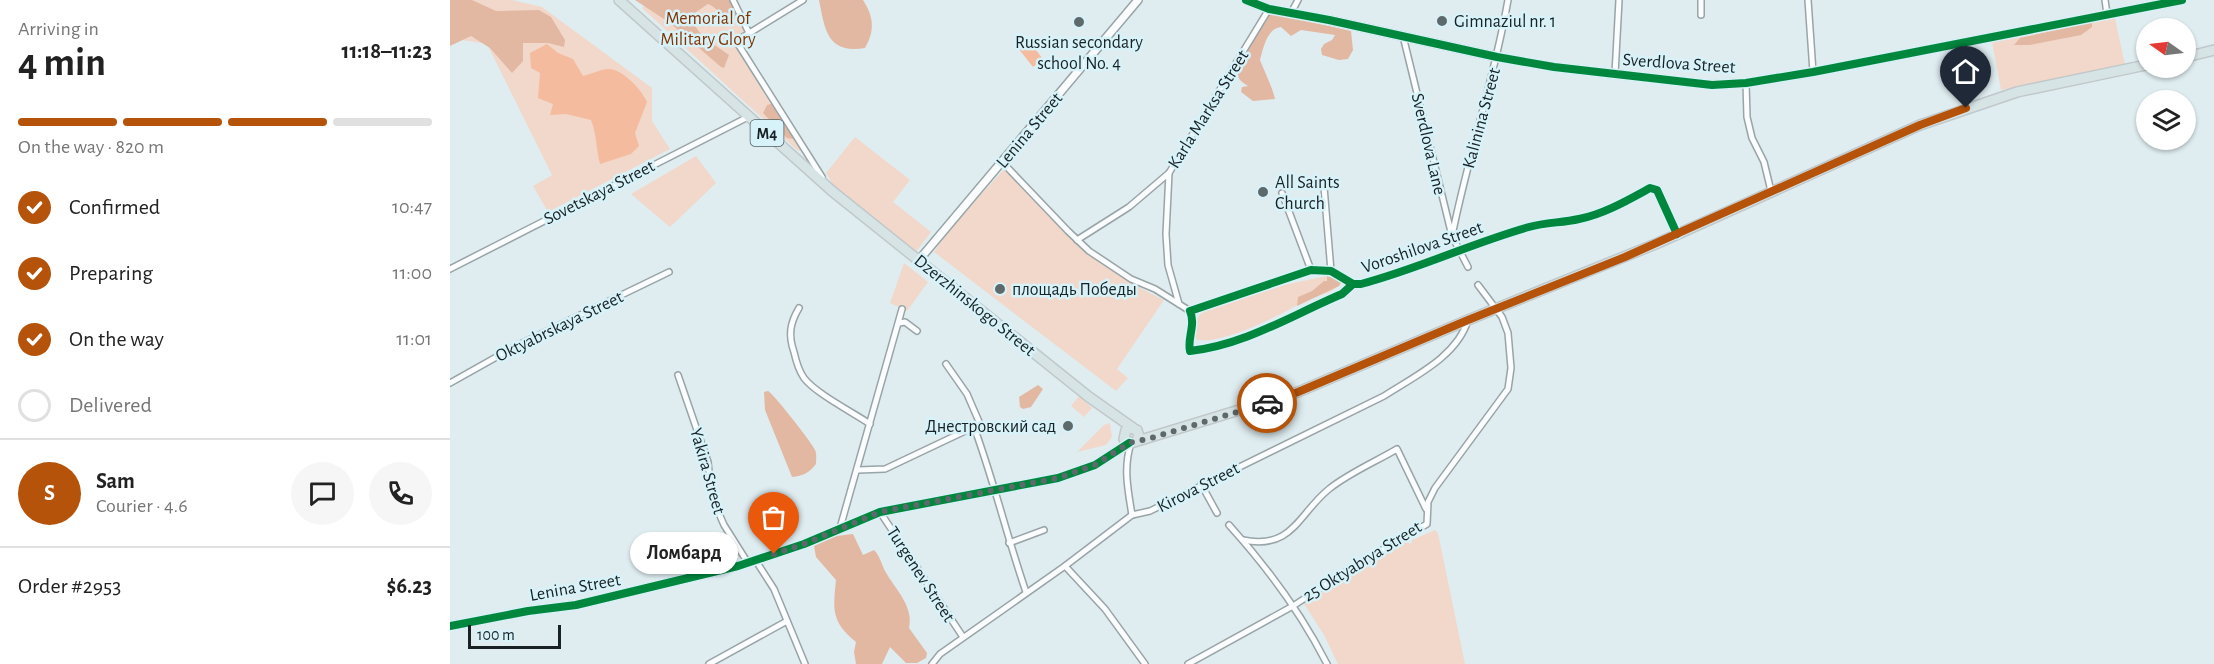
<!DOCTYPE html>
<html lang="en">
<head>
<meta charset="utf-8">
<style>
  :root { --surface:#fff; --page:#f6f6f6; --text:#222; --muted:#767676; --line:#e0e0e0; --accent:#b45309 }
  body { margin:0; font-family:"Alegreya Sans",sans-serif; background:var(--page); color:var(--text); height:100vh; display:flex; flex-direction:column; font-size:22px; white-space:nowrap }
  * { box-sizing:border-box; margin:0 }
  p { font-size:20px; color:var(--muted) }
  .icon { flex:none; width:33px; height:33px; fill:none; stroke:currentColor; stroke-width:2; stroke-linecap:round; stroke-linejoin:round }
  .map { position:relative; flex:1; overflow:hidden }
  .side { display:flex; flex-direction:column; background:var(--surface); width:450px }
  .side>* { flex:none }
  .needle { width:39px; rotate:284deg }
  .buttons { position:absolute; left:1686px; top:18px; display:grid; gap:12px }
  .buttons a { display:grid; place-items:center; width:60px; height:60px; border-radius:50%; background:var(--surface); box-shadow:0 2px 4px #0004; font-size:30px }
  .scale { position:absolute; left:18px; bottom:15px; width:93px; box-sizing:border-box; padding-left:6px; border:3px solid #182224; border-top:0; font-size:16px; line-height:21px; white-space:nowrap; color:#182224; -webkit-text-stroke:4px #d7f2f9; paint-order:stroke }
  .pin { position:absolute; display:grid; place-items:center; width:51px; height:51px; color:#fff; margin:-62px -26px; border-radius:50% 50% 50% 0; rotate:-45deg; box-shadow:0 0 6px #0007 }
  .pin .icon { rotate:45deg }
  .courier { position:absolute; display:grid; place-items:center; width:60px; height:60px; margin:-30px; border:4px solid #b45309; border-radius:50%; background:#fff; color:#222; box-shadow:0 2px 8px #0007 }
  .bubble { position:absolute; height:42px; border-radius:21px; background:var(--surface); box-shadow:0 2px 4px #0004; font-size:20px; font-weight:700; line-height:42px; text-align:center }
  .head em { font-style:normal; font-weight:700 }
  .head div { display:flex; flex-direction:column-reverse }
  .head { display:flex; align-items:center; justify-content:space-between; height:102px; padding:0 18px }
  h1 { font-size:39px; font-weight:700; line-height:45px }
  .bar { display:grid; grid-template-columns:repeat(4,1fr); gap:9px 6px; align-content:center; height:72px; padding:0 18px }
  .bar i { height:8px; border-radius:4px; background:var(--line) }
  .bar .on { background:var(--accent) }
  .bar p { grid-column:span 4 }
  .line { display:flex; align-items:center; gap:15px; padding:0 18px; border-top:2px solid var(--line) }
  .line div { flex:1 }
  .round { display:grid; place-items:center; flex:none; width:63px; height:63px; border-radius:32px; background:var(--page) }
  ol { padding:0 18px; list-style:none }
  li { display:flex; align-items:center; gap:18px; height:66px }
  li p { margin-inline-start:auto }
  li .icon { padding:6px; border-radius:50%; background:var(--accent); color:#fff; stroke-width:4 }
  li:last-child { color:var(--muted) }
  li i { width:33px; height:33px; border:3px solid var(--line); border-radius:50% }
  main { display:flex; flex:1; min-height:0 }
  .map>svg:first-child { display:block }
</style>
</head>
<body>
<main>
<section class="side">
<div class="head"><div><h1>4 min</h1><p>Arriving in</p></div><em>11:18–11:23</em></div>
<div class="bar"><i class="on"></i><i class="on"></i><i class="on"></i><i></i><p>On the way · 820 m</p></div>
<ol>
<li><svg class="icon" aria-label="check" viewBox="0 0 24 24"><path d="M5 12l5 5 9-10"/></svg>Confirmed<p>10:47</p></li>
<li><svg class="icon" aria-label="check" viewBox="0 0 24 24"><path d="M5 12l5 5 9-10"/></svg>Preparing<p>11:00</p></li>
<li><svg class="icon" aria-label="check" viewBox="0 0 24 24"><path d="M5 12l5 5 9-10"/></svg>On the way<p>11:01</p></li>
<li><i></i>Delivered</li>
</ol>
<div class="line" style="height:108px"><b class="round" style="background:var(--accent);color:#fff">S</b><div><b>Sam</b><p>Courier · 4.6</p></div><a class="round"><svg class="icon" aria-label="chat" viewBox="0 0 24 24"><path d="M4 5h16v11H9l-5 4z"/></svg></a><a class="round"><svg class="icon" aria-label="phone" viewBox="0 0 24 24"><path d="M5 4h4l2 5-3 2q2 4 5 5l2-3 5 2v4C11 20 4 13 5 4z"/></svg></a></div>
<div class="line" style="height:78px"><div>Order #2953</div><b>$6.23</b></div>
</section>
<div class="map">
<svg width="1764" height="664" viewBox="0 0 1764 664">
  <rect width="100%" height="100%" fill="#dfedf1"/>
  <g fill="#f1d8ca">
    <polygon points="1,0 62,0 92,7 202,88 202,121 220,149 98,212 83,186 102,175 37,44 0,38"/>
    <polygon points="202,0 281,0 295,30 285,38 352,143 353,149 348,151 192,8"/>
    <polygon points="1665,18 1675,65 1551,90 1542,42"/>
    <polygon points="405,137 460,180 443,202 481,232 466,252 385,188 376,173"/>
    <polygon points="246,156 266,183 220,227 181,194"/>
    <path d="M 556,167 C 586,200 616,239 654,265 C 673,279 693,290 714,300 L 667,369 L 678,378 L 666,391 L 484,252 L 498,231 Z"/>
    <polygon points="454,263 478,282 457,311 440,303"/>
    <path d="M 877,276 L 892,281 C 884,295 864,295 851,303 C 830,315 769,347 745,339 C 742,328 745,316 756,310 L 838,284 Z"/>
    <polygon points="629,396 642,408 634,417 621,406"/>
    <polygon points="660,423 662,437 656,445 627,452 654,425"/>
    <path d="M 985,530 L 988,533 L 1015,664 L 888,664 L 874,635 L 853,602 C 886,580 919,558 957,542 L 961,544 L 962,540 Z"/>
  </g>
  <g fill="#e2b8a3">
    <polygon points="0,0 22,0 46,11 89,10 101,17 115,40 114,47 98,43 73,43 73,61 62,73 40,48 21,36 0,46"/>
    <path d="M 185,0 L 282,0 L 288,16 L 287,19 C 272,23 270,8 258,4 L 243,14 L 239,21 L 242,22 L 253,37 L 279,55 L 274,68 L 271,67 L 220,23 Z"/>
    <path d="M 369,0 L 413,0 C 424,17 425,31 415,48 C 377,54 375,30 369,0 Z"/>
    <path d="M 825,14 L 901,31 L 903,50 L 898,59 L 889,60 L 872,55 L 871,49 L 874,44 L 882,40 L 885,35 L 851,30 L 841,36 L 831,27 C 817,28 813,49 810,60 C 815,73 822,86 825,99 L 803,101 L 791,92 L 792,87 L 798,86 C 794,83 789,81 788,76 C 786,61 810,28 818,15 Z"/>
    <polygon points="1638,23 1642,23 1642,27 1631,35 1580,45 1564,45 1570,38"/>
    <polygon points="325,103 345,136 344,139 337,138 313,113 317,105"/>
    <polygon points="877,276 892,281 889,286 847,306 848,297 862,291 874,281 877,281"/>
    <polygon points="588,385 593,389 581,407 573,409 570,407 569,397"/>
    <path d="M 318,391 C 323,393 363,444 365,450 C 367,454 366,460 366,464 C 359,473 353,476 342,477 L 315,410 L 314,392 Z"/>
    <path d="M 403,534 L 413,555 L 424,550 C 430,556 431,563 435,571 C 445,589 464,606 459,628 L 477,653 L 476,658 L 467,663 L 456,663 L 440,647 L 432,664 L 406,664 L 404,652 L 406,642 C 381,622 383,609 386,580 L 366,557 L 364,546 L 386,536 Z"/>
  </g>
  <g fill="#f5bb9e">
    <polygon points="578,40 593,59 583,67 568,48"/>
    <path d="M 97,44 L 108,53 L 123,59 L 133,76 C 141,74 149,70 157,69 C 171,67 192,90 197,102 L 185,133 L 189,146 L 181,154 L 150,164 C 146,149 147,135 141,120 L 116,114 L 100,115 L 103,104 L 88,98 L 90,73 L 81,68 L 80,53 Z"/>
  </g>
  <g fill="none" stroke-linecap="round" stroke-linejoin="round">
    <g stroke="#99a4a7" stroke-width="8">
      <g id="minor">
        <polyline points="283,0 299,33"/>
        <polyline points="353,0 293,37 288,44 372,177"/>
        <polyline points="1251,0 1251,15"/>
        <polyline points="1358,0 1363,72"/>
        <polyline points="1655,0 1657,14"/>
        <polyline points="841,13 848,0"/>
        <polyline points="953,36 1002,236 1018,267"/>
        <polyline points="1165,74 1169,0"/>
        <polyline points="1296,83 1297,117 1302,138 1314,162 1321,191"/>
        <polyline points="553,161 555,165 618,231 639,251 681,279 705,289 740,311"/>
        <polyline points="719,173 716,234 718,265 729,304"/>
        <polyline points="874,187 881,271"/>
        <polyline points="832,193 861,270"/>
        <path d="M 1002,236 C 1018,156 1044,80 1058,0"/>
        <polyline points="627,240 679,207 719,173 819,9"/>
        <polyline points="0,269 298,117"/>
        <path d="M 903,284 L 892,294 C 842,315 795,345 740,351 C 737,338 746,325 740,311 L 861,270 L 881,271 L 903,284 L 911,284 C 968,269 1022,243 1079,227 C 1096,222 1112,223 1129,219 C 1154,214 1178,200 1200,188 L 1207,190 L 1227,234"/>
        <path d="M 349,308 C 340,323 338,335 344,352 C 346,361 349,371 354,378 C 365,393 404,413 420,424"/>
        <polyline points="449,323 455,322 467,331"/>
        <polyline points="228,375 258,462 261,490 267,509 274,525 298,563"/>
        <polyline points="0,383 66,346 219,272"/>
        <path d="M 524,427 C 544,481 557,537 576,592"/>
        <path d="M 681,443 C 673,468 678,490 682,515"/>
        <polyline points="408,470 435,469 530,424 517,394 496,364"/>
        <polyline points="751,484 767,513"/>
        <polyline points="430,512 513,637"/>
        <path d="M 779,525 C 818,568 851,613 877,664"/>
        <polyline points="390,528 452,309"/>
        <path d="M 793,540 C 843,550 848,514 879,489 C 899,473 925,462 947,449 L 976,509"/>
        <polyline points="559,543 594,530"/>
        <polyline points="306,561 324,589 355,664"/>
        <polyline points="615,566 655,609 695,664"/>
        <polyline points="259,664 337,621"/>
        <path d="M 482,664 L 490,654 L 615,566 L 682,515 L 700,511 L 934,396 C 963,377 1007,357 1018,320"/>
        <polyline points="738,664 843,606 901,568 977,524 978,502 985,488 1058,389 1061,368 1058,333 1052,317 1028,285"/>
      </g>
    </g>
    <g stroke="#99a4a7" stroke-width="10">
      <g id="tertiary">
        <polyline points="796,0 819,9 879,20 1047,57 1104,67 1262,85 1296,83 1363,72 1732,0"/>
        <polyline points="469,260 688,0"/>
        <polyline points="0,626 78,611 126,605 288,566 354,544 430,512 608,478 645,465 679,443"/>
      </g>
    </g>
    <g stroke="#c1c8ca" stroke-width="12">
      <g id="trunk">
        <polyline points="169,0 382,191 639,397 683,428"/>
        <polyline points="1736,57 1764,50"/>
        <polyline points="686,441 689,437 687,430 680,428 676,430 674,439 681,443 848,392 1018,320 1208,243 1470,125 1567,92 1696,65"/>
      </g>
    </g>
    <use href="#minor" stroke="#fafcfd" stroke-width="5"/>
    <use href="#tertiary" stroke="#fafcfd" stroke-width="7"/>
    <use href="#trunk" stroke="#d7e4e6" stroke-width="9"/>
    <g stroke="#d7f2f9" stroke-width="11">
      <g id="cycleway">
        <polyline points="796,0 819,9 879,20 1047,57 1104,67 1262,85 1296,83 1363,72 1732,0"/>
        <path d="M 903,284 L 892,294 C 842,315 795,345 740,351 C 737,338 746,325 740,311 L 861,270 L 881,271 L 903,284 L 911,284 C 968,269 1022,243 1079,227 C 1096,222 1112,223 1129,219 C 1154,214 1178,200 1200,188 L 1207,190 L 1227,234"/>
        <polyline points="0,626 78,611 126,605 288,566 354,544 430,512 608,478 645,465 679,443"/>
      </g>
    </g>
    <use href="#cycleway" stroke="#00873e" stroke-width="8"/>
  </g>
  <g fill="none" stroke-linecap="round" stroke-linejoin="round">
    <polyline stroke="#5e696c" stroke-width="6" stroke-dasharray="0 10.8" points="324,554 354,544 430,512 608,478 645,465 679,443 701,438 817,403"/>
    <polyline stroke="#b45309" stroke-width="8" points="817,403 848,392 1018,320 1175,257 1470,125 1516,108"/>
  </g>
  <g fill="#5e696c" stroke="#d7f2f9" stroke-width="2">
    <circle cx="992" cy="21" r="6"/>
    <circle cx="629" cy="22" r="6"/>
    <circle cx="813" cy="192" r="6"/>
    <circle cx="550" cy="289" r="6"/>
    <circle cx="618" cy="426" r="6"/>
  </g>
  <g text-anchor="middle" stroke-width="5" stroke-linejoin="round" paint-order="stroke">
    <rect fill="#d7f2f9" stroke="#516064" stroke-width="1.5" x="300.5" y="120" width="33" height="26" rx="4.5"/>
    <g font-size="16" font-weight="bold" fill="#182224">
      <text x="317" y="139">M4</text>
    </g>
    <g font-size="18" fill="#813300" stroke="#d7f2f9">
      <text x="258" y="24">Memorial of<tspan x="258" dy="21">Military Glory</tspan></text>
    </g>
    <g font-size="18" fill="#182224" stroke="#d7f2f9" text-anchor="start">
      <text x="1004" y="27">Gimnaziul nr. 1</text>
      <text x="629" y="48" text-anchor="middle">Russian secondary<tspan x="629" dy="21">school No. 4</tspan></text>
      <text x="825" y="188">All Saints<tspan x="825" dy="21">Church</tspan></text>
      <text x="562" y="295">площадь Победы</text>
      <text x="606" y="432" text-anchor="end">Днестровский сад</text>
    </g>
    <g font-size="18" fill="#182224" stroke="#d7f2f9">
      <text transform="translate(1229 63) rotate(4)" y="6">Sverdlova Street</text>
      <text transform="translate(758 109) rotate(-58)" y="6">Karla Marksa Street</text>
      <text transform="translate(1031 118) rotate(-75)" y="6">Kalinina Street</text>
      <text transform="translate(579 130) rotate(-50)" y="6">Lenina Street</text>
      <text transform="translate(979 144) rotate(77)" y="6">Sverdlova Lane</text>
      <text transform="translate(149 192) rotate(-27)" y="6">Sovetskaya Street</text>
      <text transform="translate(972 247) rotate(-19)" y="6">Voroshilova Street</text>
      <text transform="translate(525 305) rotate(39)" y="6">Dzerzhinskogo Street</text>
      <text transform="translate(109 326) rotate(-26)" y="6">Oktyabrskaya Street</text>
      <text transform="translate(258 471) rotate(74)" y="6">Yakira Street</text>
      <text transform="translate(748 487) rotate(-27)" y="6">Kirova Street</text>
      <text transform="translate(912 561) rotate(-32)" y="6">25 Oktyabrya Street</text>
      <text transform="translate(471 574) rotate(57)" y="6">Turgenev Street</text>
      <text transform="translate(125 587) rotate(-10)" y="6">Lenina Street</text>
    </g>
  </g>
</svg>
<div class="buttons">
<a><svg class="needle" viewBox="-14 -14 28 28"><path d="M0-13l5 13h-10z" fill="#e53935"/><path d="M0 13l5-13h-10z" fill="#767676"/></svg></a>
<a><svg class="icon" aria-label="layers" viewBox="0 0 24 24"><path d="M12 4l9 5-9 5-9-5zM3 14l9 5 9-5"/></svg></a>
</div>
<div class="scale">100 m</div>
<div class="pin" style="left:324px;top:554px;background:#ea580c"><svg class="icon" aria-label="bag" viewBox="0 0 24 24"><path d="M5 8h14l-1 12H6zM9 8a3 3 0 0 1 6 0"/></svg></div>
<div class="pin" style="left:1516px;top:108px;background:#1f2937"><svg class="icon" aria-label="home" viewBox="0 0 24 24"><path d="M3 11l9-7 9 7M6 9v11h12V9"/></svg></div>
<div class="courier" style="left:817px;top:403px"><svg class="icon" aria-label="car" viewBox="0 0 24 24"><path d="M5 17H2v-5l4-1 3-4h7l3 4 3 1v5h-3M9 17h6M6 11h13"/><circle cx="7" cy="17" r="2"/><circle cx="17" cy="17" r="2"/></svg></div>
<div class="bubble" style="left:180px;top:532px;width:108px">Ломбард</div>
</div>
</main>
</body>
</html>
